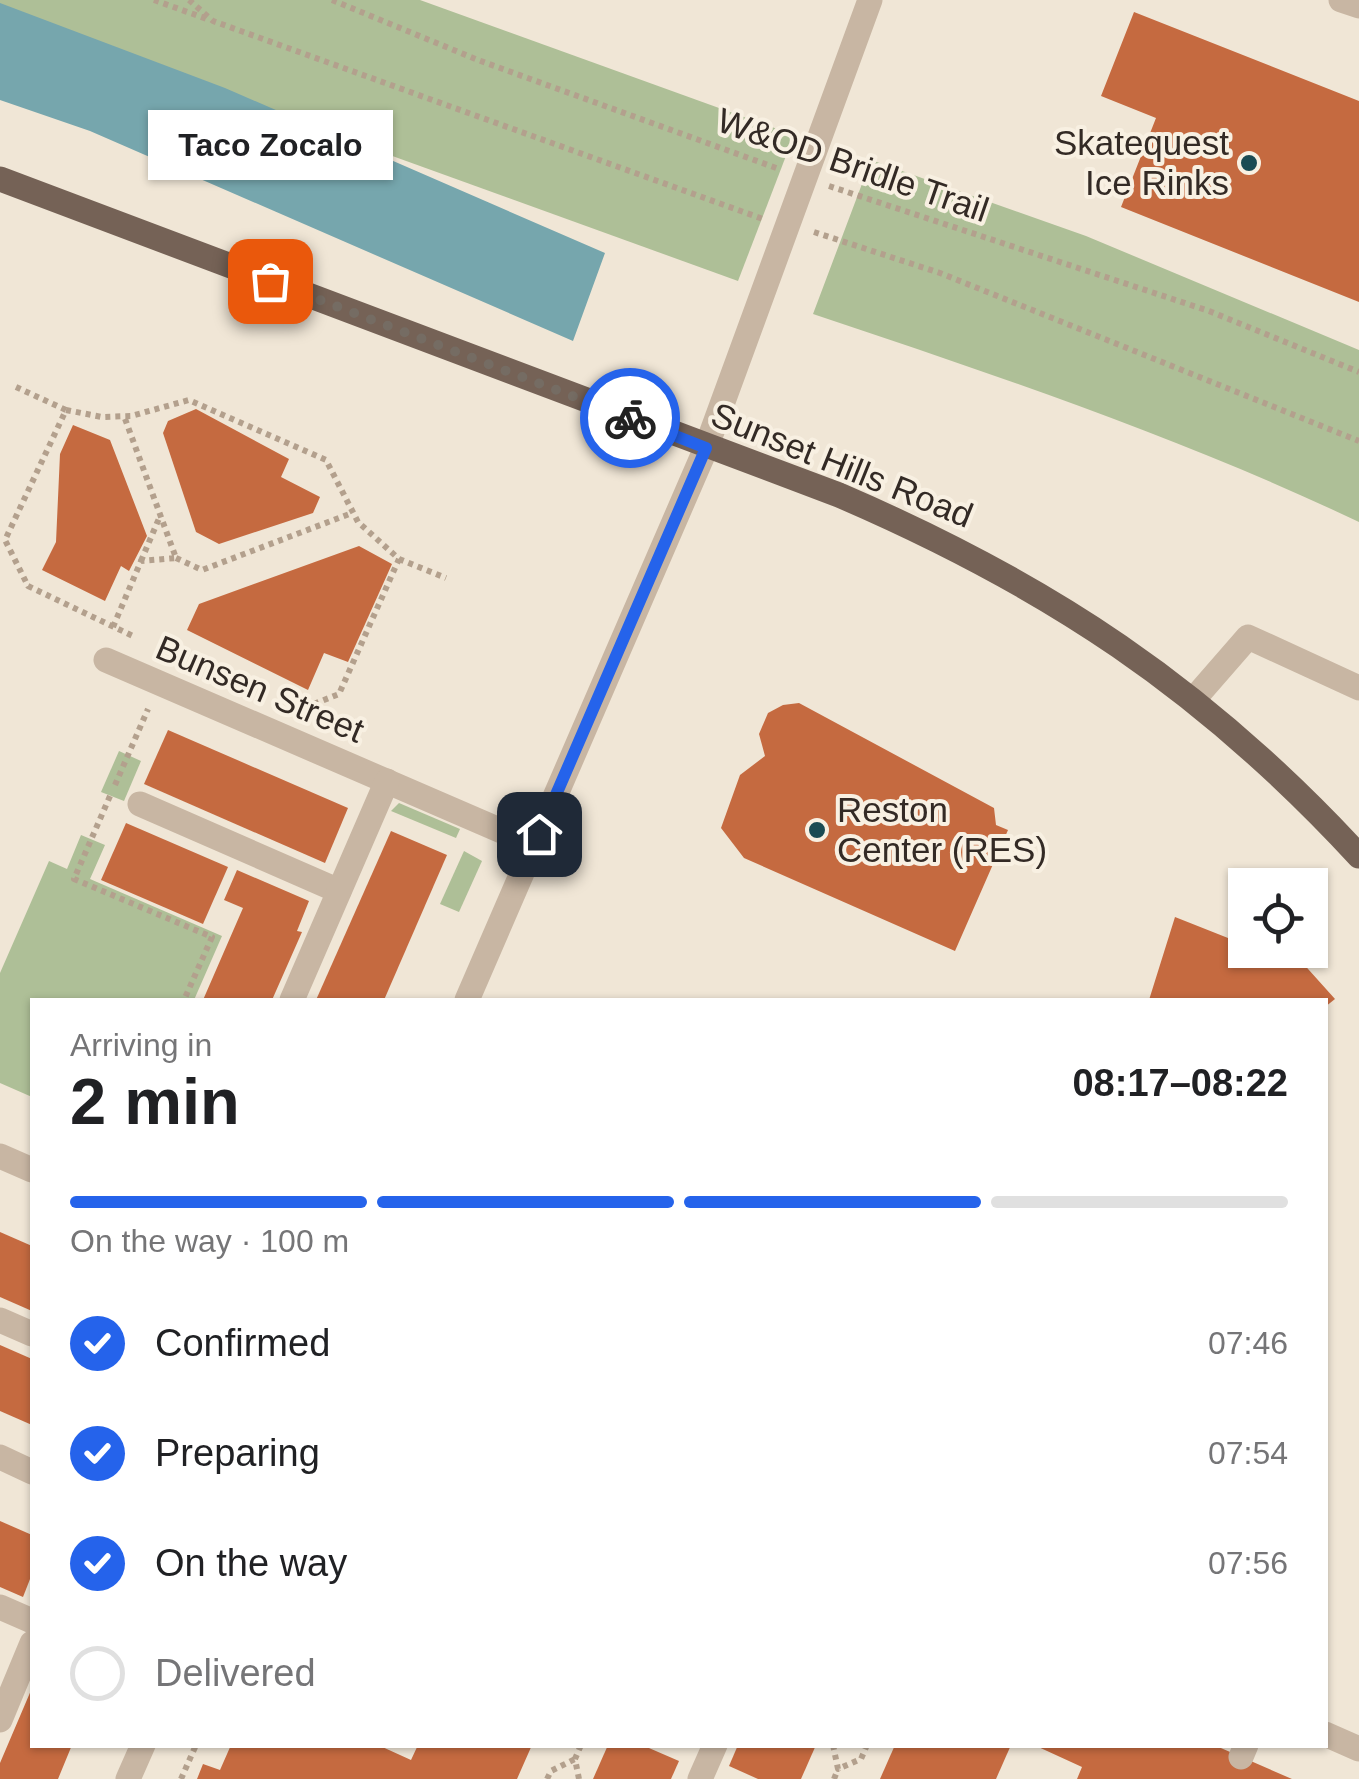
<!DOCTYPE html>
<html lang="en">
<head>
<meta charset="utf-8">
<style>
  :root { --surface:#fff; --page:#f2f2f2; --text:#202124; --muted:#757577; --line:#e0e0e0; --accent:#2563eb }
  body { margin:0; font-family:Arial,sans-serif; background:var(--page); color:var(--text); height:100vh; display:flex; flex-direction:column; font-size:38px; white-space:nowrap }
  * { box-sizing:border-box; margin:0 }
  p { font-size:32px; color:var(--muted) }
  .icon { flex:none; width:55px; height:55px; fill:none; stroke:currentColor; stroke-width:2; stroke-linecap:round; stroke-linejoin:round }
  .map { position:relative; flex:1; overflow:hidden }
  .sheet { position:absolute; left:30px; top:998px; width:1298px; height:750px; display:flex; flex-direction:column; background:var(--surface); border-radius:0px; box-shadow:0 2px 8px #0004 }
  .sheet>* { flex:none }
  .fabs { position:absolute; left:1228px; top:868px; display:grid; gap:20px }
  .fabs a { display:grid; place-items:center; width:100px; height:100px; border-radius:0px; background:var(--surface); box-shadow:0 2px 8px #0004; font-size:50px }
  .pin { position:absolute; display:grid; place-items:center; width:85px; height:85px; color:#fff; margin:-42px; border-radius:20px; box-shadow:0 5px 15px #0006 }
  .courier { position:absolute; display:grid; place-items:center; width:100px; height:100px; margin:-50px; border:8px solid #2563eb; border-radius:50%; background:#fff; color:#222; box-shadow:0 2px 12px #0007 }
  .bubble { position:absolute; height:70px; border-radius:0px; background:var(--surface); box-shadow:0 2px 8px #0004; font-size:32px; font-weight:700; line-height:70px; text-align:center }
  .headline em { font-style:normal; font-weight:700 }
  .headline div { display:flex; flex-direction:column-reverse }
  .headline { display:flex; align-items:center; justify-content:space-between; height:170px; padding:0 40px }
  h1 { font-size:65px; font-weight:700; line-height:75px }
  .bar { display:grid; grid-template-columns:repeat(4,1fr); gap:15px 10px; align-content:center; height:120px; padding:0 40px }
  .bar i { height:12px; border-radius:8px; background:var(--line) }
  .bar .selected { background:var(--accent) }
  .bar p { grid-column:span 4 }
  ol { padding:0 40px; list-style:none }
  li { display:flex; align-items:center; gap:30px; height:110px }
  li p { margin-inline-start:auto }
  li .icon { padding:10px; border-radius:50%; background:var(--accent); color:#fff; stroke-width:4 }
  li:last-child { color:var(--muted) }
  li i { width:55px; height:55px; border:5px solid var(--line); border-radius:50% }
  .map>svg:first-child { display:block }
</style>
</head>
<body>
<div class="map">
<svg width="1359" height="1779" viewBox="0 0 1359 1779">
  <rect width="100%" height="100%" fill="#f0e6d6"/>
  <g fill="#aebf97">
    <polygon points="0,0 420,0 794,135 738,281 0,14"/>
    <path d="M 871,160 L 1086,236 L 1359,350 L 1359,522 C 1182,438 998,376 813,314 Z"/>
    <polygon points="119,751 141,761 124,801 101,792"/>
    <polygon points="399,803 460,829 456,838 391,811"/>
    <polygon points="81,835 105,845 90,879 222,936 194,1000 32,1000 32,1097 0,1083 0,973 49,861 67,869"/>
    <polygon points="464,851 482,861 459,912 440,904"/>
  </g>
  <polygon fill="#76a6ad" points="0,3 225,88 605,253 573,341 90,131 0,100"/>
  <g fill="#c56a40">
    <polygon points="1134,12 1359,101 1359,302 1121,207 1156,118 1101,96"/>
    <polygon points="196,409 289,459 281,477 320,497 313,513 219,544 196,532 163,433 168,421"/>
    <polygon points="73,425 110,440 147,536 129,571 121,566 105,601 42,570 56,542 60,454"/>
    <polygon points="359,546 392,564 348,662 324,653 308,690 187,630 199,604"/>
    <polygon points="799,703 994,808 996,825 1008,830 955,951 744,858 721,828 740,775 765,756 759,734 768,713 783,705"/>
    <polygon points="168,730 348,808 325,863 144,784"/>
    <polygon points="126,823 228,867 203,924 101,880"/>
    <polygon points="391,831 447,855 384,1000 316,1000"/>
    <polygon points="237,870 309,901 297,931 302,932 272,1000 203,1000 243,908 224,900"/>
    <polygon points="1175,917 1228,938 1245,925 1245,950 1291,950 1335,999 1325,1007 1325,1000 1149,1000"/>
    <polygon points="0,1232 32,1246 32,1311 0,1297"/>
    <polygon points="0,1345 32,1359 32,1425 0,1411"/>
    <polygon points="0,1521 32,1535 32,1574 23,1597 0,1587"/>
    <polygon points="32,1688 32,1745 72,1745 58,1779 0,1779 0,1763"/>
    <polygon points="231,1745 378,1745 411,1760 418,1745 532,1745 517,1779 197,1779 203,1764 220,1770"/>
    <polygon points="608,1745 642,1745 679,1761 671,1779 593,1779"/>
    <polygon points="738,1745 816,1745 801,1779 758,1779 729,1766"/>
    <polygon points="895,1745 1011,1745 996,1779 880,1779"/>
    <polygon points="1034,1745 1214,1745 1292,1779 1077,1779 1082,1767"/>
  </g>
  <g fill="none" stroke-linecap="round" stroke-linejoin="round">
    <g stroke="#b3a08d" stroke-width="6" stroke-dasharray="5 5" stroke-linecap="butt">
      <polyline points="154,0 207,19"/>
      <polyline points="189,0 213,21 763,219"/>
      <polyline points="332,0 478,60 779,169"/>
      <polyline points="829,186 1209,311 1359,372"/>
      <polyline points="814,232 940,273 1359,441"/>
      <polyline points="16,387 66,410 5,540 28,586 135,637"/>
      <polyline points="66,410 102,417 131,416 189,400 326,460 358,522 399,559 339,694 296,711"/>
      <polyline points="176,558 202,570 352,513"/>
      <polyline points="399,559 446,578"/>
      <polyline points="141,561 160,516"/>
      <polyline points="113,627 141,561 176,558 124,416"/>
      <polyline points="115,785 148,709"/>
      <polyline points="110,796 74,879 212,937 184,1000"/>
      <polyline points="833,1745 838,1769 861,1759 867,1745"/>
      <polyline points="181,1779 196,1745"/>
      <polyline points="547,1779 551,1771 575,1759"/>
      <polyline points="579,1779 575,1759 581,1745"/>
      <polyline points="834,1779 838,1769"/>
    </g>
    <g stroke="#c8b6a3" stroke-width="25">
      <polyline points="1341,0 1359,6"/>
      <polyline points="106,660 534,845"/>
      <polyline points="1194,699 1248,637 1359,688"/>
      <polyline points="140,804 339,891"/>
      <polyline points="292,1000 387,781"/>
      <polyline points="467,1000 706,448 870,0"/>
      <polyline points="0,1156 32,1170"/>
      <polyline points="0,1320 32,1334"/>
      <polyline points="0,1457 32,1472"/>
      <polyline points="0,1607 32,1621"/>
      <polyline points="0,1720 32,1643"/>
      <polyline points="1325,1734 1359,1749"/>
      <polyline points="1241,1757 1246,1745"/>
      <polyline points="128,1779 143,1745"/>
      <polyline points="700,1779 715,1745"/>
    </g>
    <path stroke="#756256" stroke-width="25" d="M 0,179 L 839,495 C 1048,585 1204,688 1359,856"/>
  </g>
  <g fill="none" stroke-linecap="round" stroke-linejoin="round">
    <polyline stroke="#756c63" stroke-width="10" stroke-dasharray="0 18" points="270,281 630,418"/>
    <polyline stroke="#2563eb" stroke-width="12" points="539,834 706,448 630,418"/>
  </g>
  <g fill="#1b4b53" stroke="#f8f0e2" stroke-width="4">
    <circle cx="1249" cy="163" r="10"/>
    <circle cx="817" cy="830" r="10"/>
  </g>
  <g text-anchor="middle" stroke-width="8" stroke-linejoin="round" paint-order="stroke">
    <g font-size="35" fill="#332a25" stroke="#f8f0e2" text-anchor="end">
      <text x="1229" y="155">Skatequest<tspan x="1229" dy="40">Ice Rinks</tspan></text>
      <text x="837" y="822" text-anchor="start">Reston<tspan x="837" dy="40">Center (RES)</tspan></text>
    </g>
    <g font-size="35" fill="#332a25" stroke="#f8f0e2">
      <text transform="translate(853 165) rotate(19)" y="12">W&amp;OD Bridle Trail</text>
      <text transform="translate(842 465) rotate(22)" y="12">Sunset Hills Road</text>
      <text transform="translate(260 689) rotate(23)" y="12">Bunsen Street</text>
    </g>
  </g>
</svg>
<div class="fabs">
<a><svg class="icon" aria-label="locate" viewBox="0 0 24 24"><circle cx="12" cy="12" r="6"/><path d="M12 2v4M12 18v4M2 12h4M18 12h4"/></svg></a>
</div>
<div class="pin" style="left:270px;top:281px;background:#ea580c"><svg class="icon" aria-label="bag" viewBox="0 0 24 24"><path d="M5 8h14l-1 12H6zM9 8a3 3 0 0 1 6 0"/></svg></div>
<div class="pin" style="left:539px;top:834px;background:#1f2937"><svg class="icon" aria-label="home" viewBox="0 0 24 24"><path d="M3 11l9-7 9 7M6 9v11h12V9"/></svg></div>
<div class="courier" style="left:630px;top:418px"><svg class="icon" aria-label="bike" viewBox="0 0 24 24"><circle cx="6" cy="16" r="4"/><circle cx="18" cy="16" r="4"/><path d="M6 16l4-8h5l3 8M10 8l3 8H6M13 5h3"/></svg></div>
<div class="bubble" style="left:148px;top:110px;width:245px">Taco Zocalo</div>
<section class="sheet">
<div class="headline"><div><h1>2 min</h1><p>Arriving in</p></div><em>08:17–08:22</em></div>
<div class="bar"><i class="selected"></i><i class="selected"></i><i class="selected"></i><i></i><p>On the way · 100 m</p></div>
<ol>
<li><svg class="icon" aria-label="check" viewBox="0 0 24 24"><path d="M5 12l5 5 9-10"/></svg>Confirmed<p>07:46</p></li>
<li><svg class="icon" aria-label="check" viewBox="0 0 24 24"><path d="M5 12l5 5 9-10"/></svg>Preparing<p>07:54</p></li>
<li><svg class="icon" aria-label="check" viewBox="0 0 24 24"><path d="M5 12l5 5 9-10"/></svg>On the way<p>07:56</p></li>
<li><i></i>Delivered</li>
</ol>
</section>
</div>
</body>
</html>
